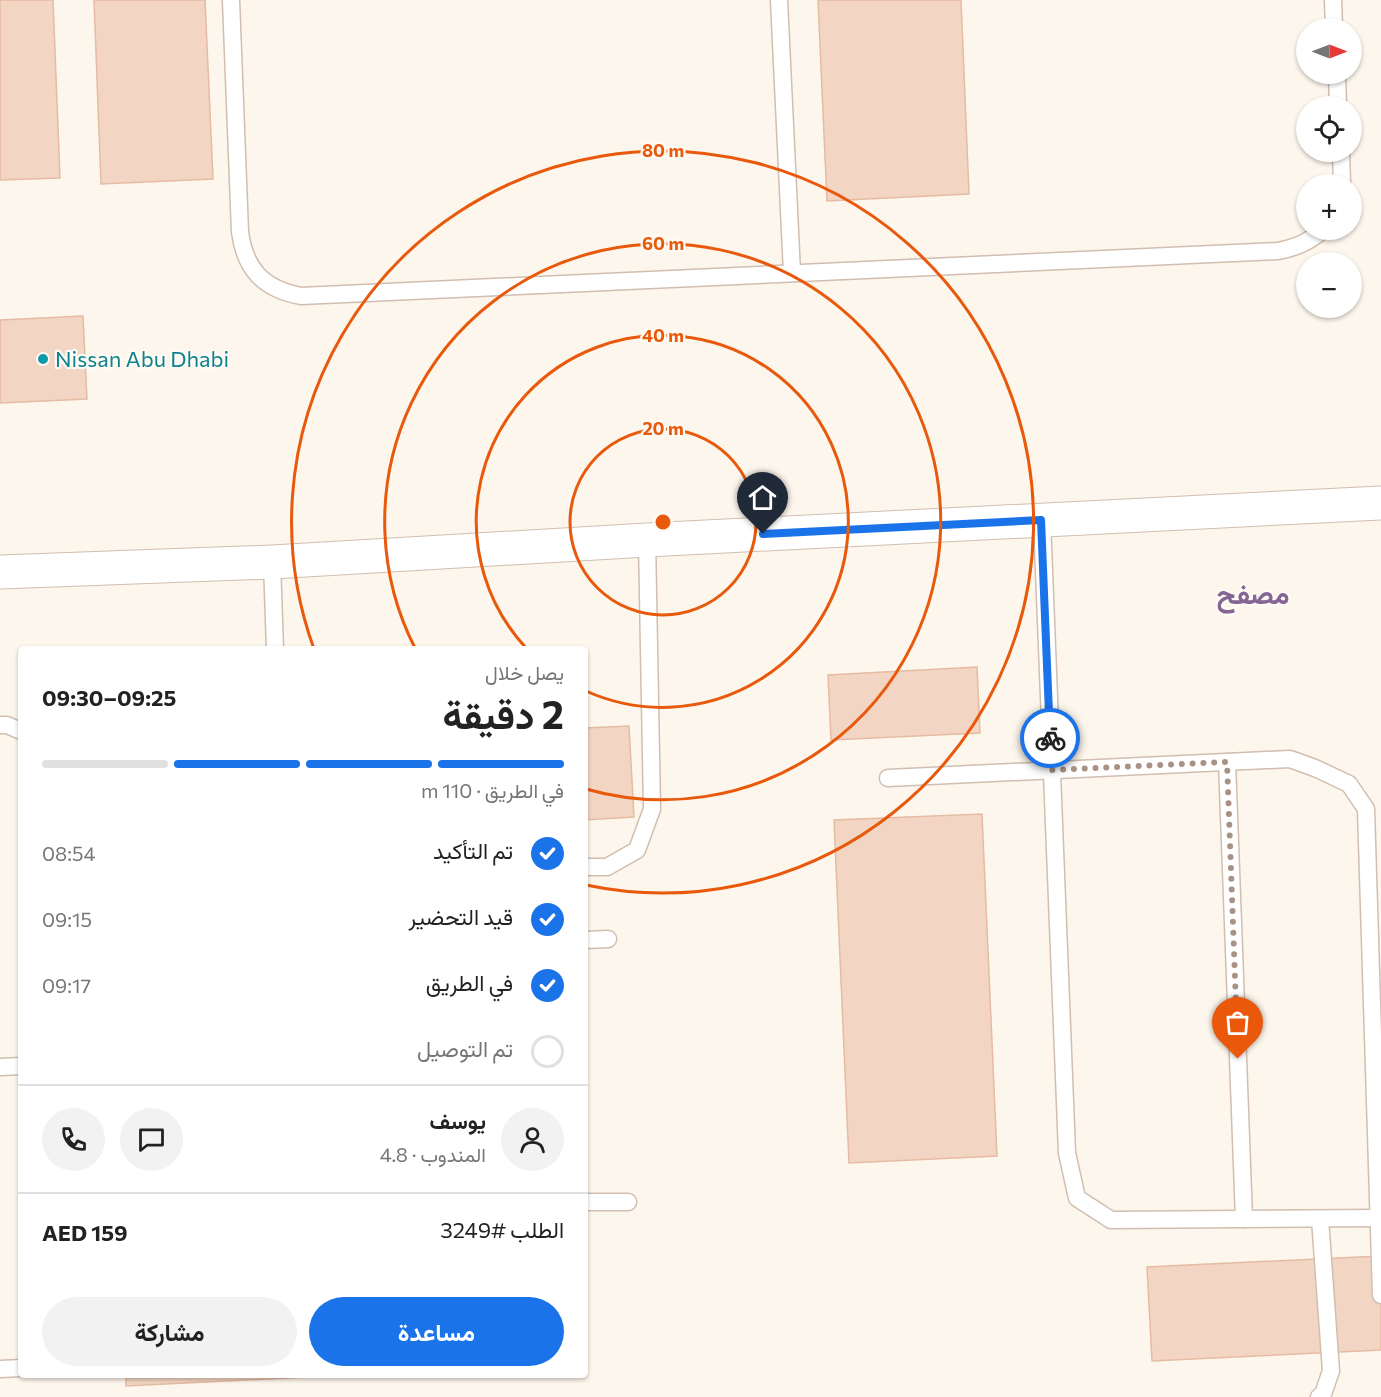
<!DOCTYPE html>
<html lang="ar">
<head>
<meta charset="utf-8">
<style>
  :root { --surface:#fff; --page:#f2f2f2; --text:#222; --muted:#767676; --line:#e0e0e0; --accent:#1a73e8 }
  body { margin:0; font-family:Commissioner,Vazirmatn,sans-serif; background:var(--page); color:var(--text); direction:rtl; height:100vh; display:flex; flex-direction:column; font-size:22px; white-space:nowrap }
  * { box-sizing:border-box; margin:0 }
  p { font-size:20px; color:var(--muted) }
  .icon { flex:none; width:33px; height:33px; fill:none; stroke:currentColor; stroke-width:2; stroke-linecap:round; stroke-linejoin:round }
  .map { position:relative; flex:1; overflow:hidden; direction:ltr }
  .details { position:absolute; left:18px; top:646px; width:570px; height:732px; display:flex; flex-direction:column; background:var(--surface); border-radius:6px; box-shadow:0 2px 4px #0004; direction:rtl }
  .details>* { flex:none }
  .needle { width:39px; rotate:90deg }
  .controls { position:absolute; left:1296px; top:18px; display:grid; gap:12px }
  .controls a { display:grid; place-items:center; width:66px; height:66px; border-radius:50%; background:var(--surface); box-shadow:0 2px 4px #0004; font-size:30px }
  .pin { position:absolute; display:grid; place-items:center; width:51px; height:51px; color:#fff; margin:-62px -26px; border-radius:50% 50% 50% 0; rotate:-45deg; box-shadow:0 0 6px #0007 }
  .pin .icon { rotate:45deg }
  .courier { position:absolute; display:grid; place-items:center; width:60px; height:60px; margin:-30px; border:4px solid #1a73e8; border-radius:50%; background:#fff; color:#222; box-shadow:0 2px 8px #0007 }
  .overview em { font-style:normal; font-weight:700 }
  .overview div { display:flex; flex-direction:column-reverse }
  .overview { display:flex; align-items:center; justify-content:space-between; height:102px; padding:0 24px }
  h1 { font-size:39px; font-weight:700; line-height:45px }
  .bar { display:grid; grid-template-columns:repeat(4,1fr); gap:9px 6px; align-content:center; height:72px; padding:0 24px }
  .bar i { height:8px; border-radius:4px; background:var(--line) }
  .bar .selected { background:var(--accent) }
  .bar p { grid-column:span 4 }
  .line { display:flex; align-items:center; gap:15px; padding:0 24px; border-top:2px solid var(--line) }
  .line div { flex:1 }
  .round { display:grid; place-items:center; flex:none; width:63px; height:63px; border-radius:32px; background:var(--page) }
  ol { padding:0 24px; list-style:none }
  li { display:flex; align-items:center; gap:18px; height:66px }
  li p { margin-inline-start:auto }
  li .icon { padding:6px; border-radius:50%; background:var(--accent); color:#fff; stroke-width:4 }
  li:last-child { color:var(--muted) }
  li i { width:33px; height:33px; border:3px solid var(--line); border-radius:50% }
  .action { display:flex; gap:12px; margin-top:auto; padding:12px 24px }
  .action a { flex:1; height:69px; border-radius:36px; background:var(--accent); color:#fff; font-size:24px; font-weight:700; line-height:69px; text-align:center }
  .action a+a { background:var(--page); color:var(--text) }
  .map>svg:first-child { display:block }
</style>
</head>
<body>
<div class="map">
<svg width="1381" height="1397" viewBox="0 0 1381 1397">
  <rect width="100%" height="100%" fill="#fdf6ec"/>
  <g fill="#f3d5c3" stroke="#e6bba3" stroke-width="1.5">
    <polygon points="0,0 53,0 60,178 0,180"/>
    <polygon points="94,0 205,0 213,179 101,184"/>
    <polygon points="818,0 961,0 969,194 827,201"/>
    <polygon points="83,316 87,399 0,403 0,320"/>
    <polygon points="977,667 980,733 831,740 828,675"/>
    <polygon points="629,726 634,817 585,820 585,728"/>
    <polygon points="982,814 997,1156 849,1163 834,820"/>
    <polygon points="1381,1256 1381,1350 1152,1361 1147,1267"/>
    <polygon points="126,1376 327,1376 126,1386"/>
  </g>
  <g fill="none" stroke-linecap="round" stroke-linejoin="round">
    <g stroke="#d1beb0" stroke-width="19">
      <g id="lane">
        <path d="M 231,0 L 240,232 C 245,269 263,289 301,296 L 1278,251 C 1298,247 1308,242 1323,230"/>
        <polyline points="779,0 792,273"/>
        <polyline points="1333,0 1334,28"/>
        <polyline points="1337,74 1338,106"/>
        <polyline points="1341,152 1342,184"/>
        <polyline points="1042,520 1067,1153 1077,1198 1111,1220 1379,1218"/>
        <polyline points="272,562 275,650"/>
        <polyline points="0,725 7,725 21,731"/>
        <polyline points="1227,762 1244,1219"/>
        <polyline points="888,778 1290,759 1315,768 1349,784 1366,809 1381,1295"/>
        <polyline points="585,867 607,867 637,850 652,809 647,540"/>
        <polyline points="585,940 608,939"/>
        <polyline points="0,1067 21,1066"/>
        <polyline points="585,1202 628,1202"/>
        <polyline points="0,1369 21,1368"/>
        <polyline points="1319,1397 1323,1394 1331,1371 1320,1219"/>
      </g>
    </g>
    <g stroke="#d1beb0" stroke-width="35">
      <polyline id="street" points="0,572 272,562 647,540 1381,503"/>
    </g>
    <use href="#lane" stroke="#fff" stroke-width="16"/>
    <use href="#street" stroke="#fff" stroke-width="33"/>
  </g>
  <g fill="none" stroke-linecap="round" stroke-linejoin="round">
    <polyline stroke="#a89285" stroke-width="6" stroke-dasharray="0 10.8" points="1050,738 1052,770 1227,762 1238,1059"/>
    <polyline stroke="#1a73e8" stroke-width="8" points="763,534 1041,520 1050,738"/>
  </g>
  <g fill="none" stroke="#e8590c" stroke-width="3">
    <circle cx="663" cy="522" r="93"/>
    <path d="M527 649A186 186 0 1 1 586 691"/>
    <path d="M415 648A278 278 0 1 1 586 789"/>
    <path d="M314 649A371 371 0 1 1 586 885"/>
  </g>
  <circle fill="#0f9aa8" stroke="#fffaf3" stroke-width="2" cx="43" cy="359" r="6"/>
  <g text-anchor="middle" stroke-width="4.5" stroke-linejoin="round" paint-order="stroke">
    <g font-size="22" fill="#0d838f" stroke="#fffaf3" text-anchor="start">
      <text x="55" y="367">Nissan Abu Dhabi</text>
    </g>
    <g font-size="28" font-weight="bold" fill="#846695" stroke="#fffaf3">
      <text x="1253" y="604">مصفح</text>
    </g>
  </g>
  <circle cx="663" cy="522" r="9" fill="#e8590c" stroke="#fffaf3" stroke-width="3"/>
  <g font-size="18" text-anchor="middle" font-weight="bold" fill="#e8590c" stroke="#fffaf3" stroke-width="4.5" stroke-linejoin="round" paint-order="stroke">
    <text x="663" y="157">80 m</text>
    <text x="663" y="250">60 m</text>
    <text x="663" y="342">40 m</text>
    <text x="663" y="435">20 m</text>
  </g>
</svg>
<div class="controls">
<a><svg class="needle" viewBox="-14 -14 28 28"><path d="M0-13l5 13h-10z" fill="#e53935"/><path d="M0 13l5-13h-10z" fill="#767676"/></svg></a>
<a><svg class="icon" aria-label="locate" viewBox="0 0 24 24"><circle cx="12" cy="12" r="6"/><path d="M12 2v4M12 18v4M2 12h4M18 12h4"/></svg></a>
<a>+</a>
<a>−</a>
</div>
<div class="pin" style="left:1238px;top:1059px;background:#ea580c"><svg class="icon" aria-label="bag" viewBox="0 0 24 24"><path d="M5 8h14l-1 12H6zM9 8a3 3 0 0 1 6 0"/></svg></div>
<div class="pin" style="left:763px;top:534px;background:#1f2937"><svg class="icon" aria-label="home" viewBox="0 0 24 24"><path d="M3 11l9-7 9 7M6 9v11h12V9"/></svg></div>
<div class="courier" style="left:1050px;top:738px"><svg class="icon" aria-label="bike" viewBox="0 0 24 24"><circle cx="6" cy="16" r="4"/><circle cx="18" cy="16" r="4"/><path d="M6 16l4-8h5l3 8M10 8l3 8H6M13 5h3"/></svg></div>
<section class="details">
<div class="overview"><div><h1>2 دقيقة</h1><p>يصل خلال</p></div><em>09:25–09:30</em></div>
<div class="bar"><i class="selected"></i><i class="selected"></i><i class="selected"></i><i></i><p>في الطريق · 110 m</p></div>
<ol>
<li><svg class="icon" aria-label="check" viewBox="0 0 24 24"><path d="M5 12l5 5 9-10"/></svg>تم التأكيد<p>08:54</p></li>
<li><svg class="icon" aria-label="check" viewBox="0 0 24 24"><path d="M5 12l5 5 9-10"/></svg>قيد التحضير<p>09:15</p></li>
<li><svg class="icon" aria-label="check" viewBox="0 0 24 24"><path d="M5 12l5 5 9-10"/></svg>في الطريق<p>09:17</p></li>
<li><i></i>تم التوصيل</li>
</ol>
<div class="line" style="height:108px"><a class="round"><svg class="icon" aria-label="person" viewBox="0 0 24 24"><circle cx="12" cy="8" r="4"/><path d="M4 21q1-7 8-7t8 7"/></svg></a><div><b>يوسف</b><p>المندوب · 4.8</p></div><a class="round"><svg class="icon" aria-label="chat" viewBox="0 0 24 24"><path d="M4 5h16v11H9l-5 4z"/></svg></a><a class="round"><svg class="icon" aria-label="phone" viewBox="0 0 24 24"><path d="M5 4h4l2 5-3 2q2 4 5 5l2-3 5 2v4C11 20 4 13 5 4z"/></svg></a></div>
<div class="line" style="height:78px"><div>الطلب #3249</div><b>AED 159</b></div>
<div class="action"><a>مساعدة</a><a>مشاركة</a></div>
</section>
</div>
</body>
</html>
